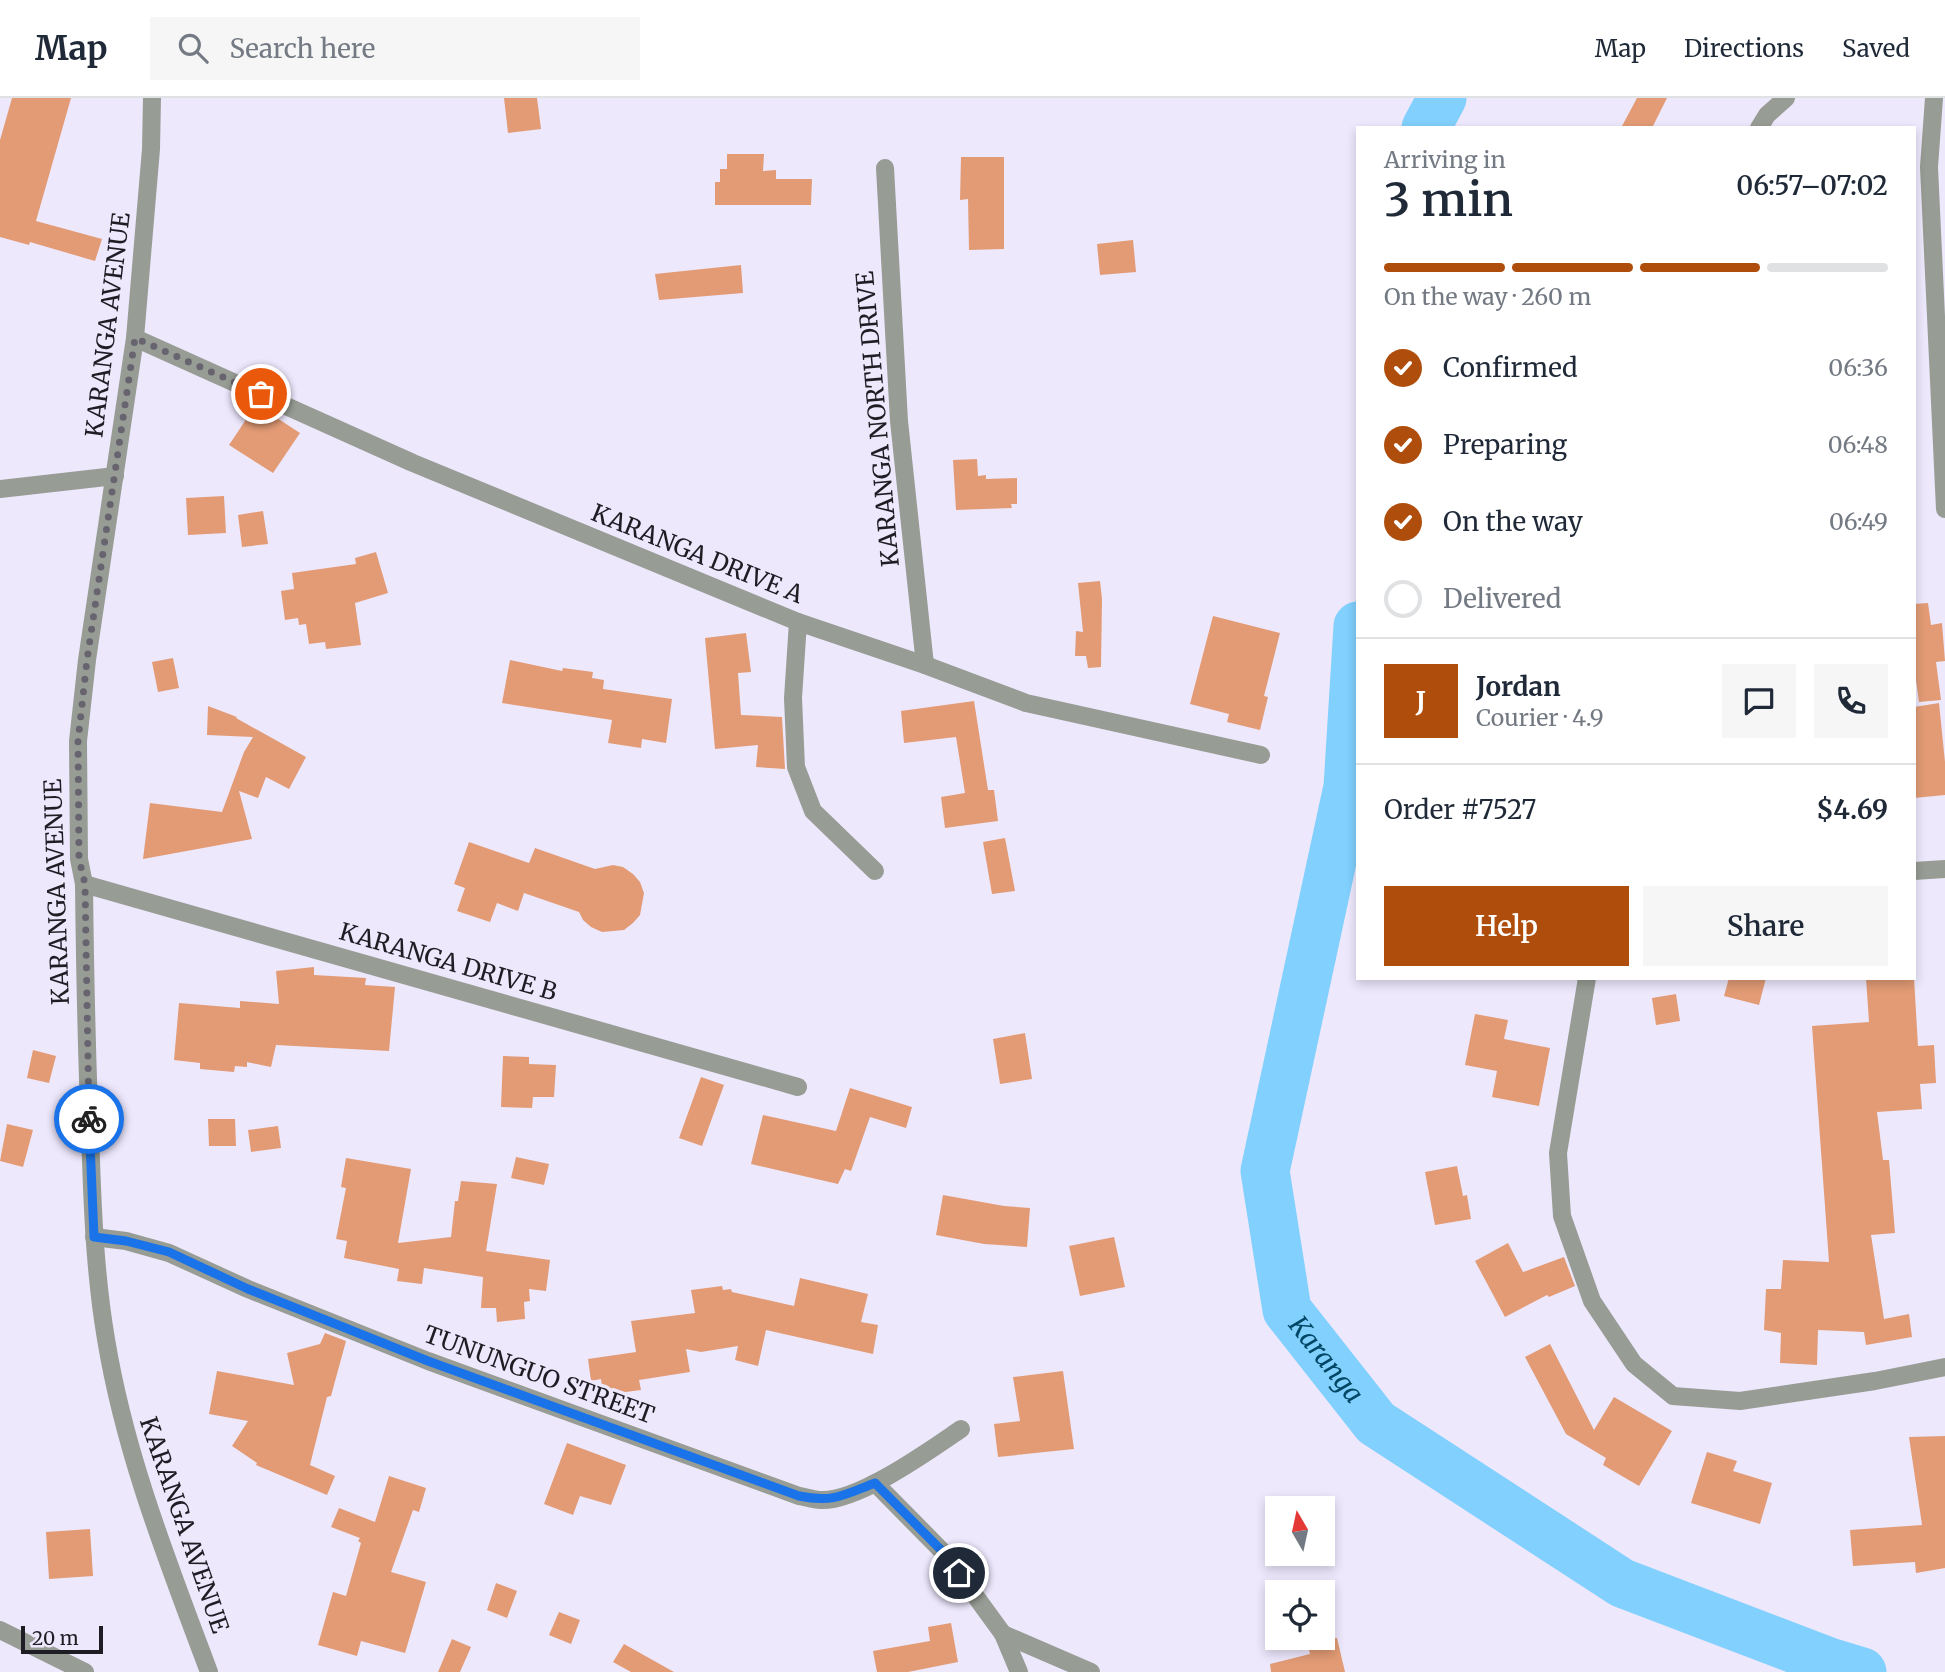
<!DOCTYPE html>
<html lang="en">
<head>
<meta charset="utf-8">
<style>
  :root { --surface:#fff; --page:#f6f6f7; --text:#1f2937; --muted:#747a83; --line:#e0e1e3; --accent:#af4e0c }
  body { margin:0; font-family:Merriweather,serif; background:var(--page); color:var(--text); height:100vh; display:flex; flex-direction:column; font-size:26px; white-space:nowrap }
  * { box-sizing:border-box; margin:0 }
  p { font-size:23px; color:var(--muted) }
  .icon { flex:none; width:38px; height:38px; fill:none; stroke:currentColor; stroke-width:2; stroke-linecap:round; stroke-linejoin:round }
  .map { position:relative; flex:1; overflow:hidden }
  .details { position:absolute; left:1356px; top:28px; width:560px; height:854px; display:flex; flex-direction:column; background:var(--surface); border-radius:0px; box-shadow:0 4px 10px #0003 }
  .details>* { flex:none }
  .needle { width:46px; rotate:351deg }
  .tools { position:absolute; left:1265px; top:1398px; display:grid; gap:14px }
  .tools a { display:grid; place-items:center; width:70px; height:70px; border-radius:0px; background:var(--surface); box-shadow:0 4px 10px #0003; font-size:35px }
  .scale { position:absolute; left:21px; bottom:18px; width:82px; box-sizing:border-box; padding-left:7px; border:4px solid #1f1d24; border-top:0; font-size:19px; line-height:24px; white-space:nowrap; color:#1f1d24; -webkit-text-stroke:5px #eee8fd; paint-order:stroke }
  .pin { position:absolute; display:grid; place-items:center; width:60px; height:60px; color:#fff; margin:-30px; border:4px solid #fff; border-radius:50%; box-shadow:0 2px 7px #0007 }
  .courier { position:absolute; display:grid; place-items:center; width:70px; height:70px; margin:-35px; border:5px solid #1a73e8; border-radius:50%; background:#fff; color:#222; box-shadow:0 2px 9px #0007 }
  .headline em { font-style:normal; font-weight:600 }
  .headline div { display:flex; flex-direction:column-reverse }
  .headline { display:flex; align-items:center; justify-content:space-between; height:119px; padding:0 28px }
  h1 { font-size:46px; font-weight:600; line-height:52px }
  .bar { display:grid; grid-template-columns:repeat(4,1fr); gap:10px 7px; align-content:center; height:84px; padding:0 28px }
  .bar i { height:9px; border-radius:5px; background:var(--line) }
  .bar .on { background:var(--accent) }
  .bar p { grid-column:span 4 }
  .line { display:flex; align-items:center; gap:18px; padding:0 28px; border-top:2px solid var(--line) }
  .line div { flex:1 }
  .round { display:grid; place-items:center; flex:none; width:74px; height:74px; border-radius:0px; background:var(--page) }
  ol { padding:0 28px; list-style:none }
  li { display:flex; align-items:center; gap:21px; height:77px }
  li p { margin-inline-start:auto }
  li .icon { padding:7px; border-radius:50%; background:var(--accent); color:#fff; stroke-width:4 }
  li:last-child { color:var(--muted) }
  li i { width:38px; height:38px; border:4px solid var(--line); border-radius:50% }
  .cta { display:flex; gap:14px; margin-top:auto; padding:14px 28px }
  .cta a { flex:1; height:80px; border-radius:0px; background:var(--accent); color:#fff; font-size:28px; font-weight:600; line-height:80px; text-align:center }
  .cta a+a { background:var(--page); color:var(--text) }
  header { display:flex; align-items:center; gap:42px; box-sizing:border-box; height:98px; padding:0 35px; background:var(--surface); border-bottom:2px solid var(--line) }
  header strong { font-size:33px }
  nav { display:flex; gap:38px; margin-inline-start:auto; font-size:24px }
  .search { width:490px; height:63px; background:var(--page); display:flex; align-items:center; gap:18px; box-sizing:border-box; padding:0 24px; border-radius:0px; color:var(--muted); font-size:26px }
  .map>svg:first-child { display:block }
</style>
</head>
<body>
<header>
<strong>Map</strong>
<div class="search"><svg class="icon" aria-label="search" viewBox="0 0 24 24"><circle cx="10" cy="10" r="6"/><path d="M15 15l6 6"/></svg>Search here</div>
<nav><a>Map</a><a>Directions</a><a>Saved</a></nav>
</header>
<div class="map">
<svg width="1945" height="1574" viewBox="0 0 1945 1574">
  <rect width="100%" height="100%" fill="#eee8fd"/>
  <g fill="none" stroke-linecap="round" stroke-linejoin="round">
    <g stroke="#81d0fd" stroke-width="49">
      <polyline points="1426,30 1442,0"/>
      <path id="s1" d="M 1358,528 L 1348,689 L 1265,1073 L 1287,1212 L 1376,1325 L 1622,1485 L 1829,1564 L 1862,1574"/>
    </g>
  </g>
  <g fill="#e29b75">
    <polygon points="12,0 71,0 36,123 102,141 95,163 30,144 29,147 0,139 0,42"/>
    <polygon points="504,0 537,0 541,31 508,35"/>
    <polygon points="1637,0 1667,0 1652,30 1621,30"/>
    <polygon points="727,56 764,56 763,73 776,72 776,81 812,81 811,107 715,107 715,84 720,84 720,71 727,71"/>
    <polygon points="961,59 1004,59 1004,151 969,152 968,101 960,102"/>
    <polygon points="1133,142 1136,174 1100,177 1097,146"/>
    <polygon points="741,167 743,195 659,202 655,176"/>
    <polygon points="255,308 259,311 260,309 300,335 273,375 229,347"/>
    <polygon points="977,361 978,378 986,377 986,381 1017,380 1017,406 1011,406 1012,410 956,412 953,362"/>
    <polygon points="224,398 226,435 188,437 186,400"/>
    <polygon points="263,413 268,446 242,449 238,417"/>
    <polygon points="376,454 388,495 355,505 361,547 326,551 325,544 309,546 306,526 299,527 298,520 285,522 281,493 294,491 292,475 356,466 355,460"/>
    <polygon points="1100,483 1102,501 1101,569 1088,570 1086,558 1075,558 1076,533 1083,534 1078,485"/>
    <polygon points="1928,505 1931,527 1942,525 1945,563 1936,564 1941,602 1919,604 1914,567 1914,506"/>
    <polygon points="1213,518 1280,535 1264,598 1268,599 1260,632 1227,624 1229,616 1190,606"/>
    <polygon points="746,535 751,574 738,575 741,617 782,619 785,671 756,669 758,647 715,651 705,540"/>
    <polygon points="173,560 179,590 158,594 152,564"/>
    <polygon points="510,562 562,573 563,570 593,574 592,580 604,582 603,591 672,601 666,645 642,641 641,650 608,645 612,622 502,605"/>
    <polygon points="974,603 988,692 994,692 998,723 945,730 941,699 965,695 956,639 904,645 901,613"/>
    <polygon points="1939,605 1945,664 1945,697 1914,700 1914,609"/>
    <polygon points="208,608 237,619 236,620 306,659 289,691 266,679 258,700 239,693 252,741 143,761 150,705 222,714 244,654 253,639 207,637"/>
    <polygon points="1005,740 1015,793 992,796 983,744"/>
    <polygon points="469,744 529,765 535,750 595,771 613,767 623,769 633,776 640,784 644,795 640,817 633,825 624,832 602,834 591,829 583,822 579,814 524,795 518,813 497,805 490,824 457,813 465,790 454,786"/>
    <polygon points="314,869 314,877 366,880 365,887 395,889 389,953 276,947 271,969 247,964 247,969 235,968 234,974 200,971 200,965 174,962 179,905 240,910 240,903 279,906 276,873"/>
    <polygon points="1729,880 1766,880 1759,907 1724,898"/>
    <polygon points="1866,880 1914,880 1918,948 1934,947 1936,985 1920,986 1922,1011 1877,1014 1883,1062 1889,1062 1895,1135 1871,1137 1884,1221 1909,1216 1912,1239 1866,1247 1864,1234 1818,1232 1817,1267 1780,1265 1781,1235 1764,1232 1766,1191 1781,1191 1783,1162 1829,1164 1812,928 1869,924"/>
    <polygon points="1676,896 1680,923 1656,927 1652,900"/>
    <polygon points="1475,916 1508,922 1504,941 1550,950 1539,1008 1492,999 1497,973 1465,967"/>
    <polygon points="1025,935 1032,981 1000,986 993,941"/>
    <polygon points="33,952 56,958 49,985 27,980"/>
    <polygon points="503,958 529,959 529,966 556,967 554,999 533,999 532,1010 501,1009"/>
    <polygon points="701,979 724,987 702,1048 679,1040"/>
    <polygon points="850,990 912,1009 906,1030 870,1019 851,1073 845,1071 838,1086 751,1066 763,1017 836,1033"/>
    <polygon points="208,1021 235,1021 236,1048 209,1048"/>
    <polygon points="7,1026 33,1032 23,1069 0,1063"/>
    <polygon points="278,1028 281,1050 251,1054 248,1032"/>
    <polygon points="516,1059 549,1066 544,1087 511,1080"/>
    <polygon points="346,1060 411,1071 398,1145 451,1139 455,1103 458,1103 461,1083 497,1086 486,1153 550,1162 546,1193 529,1191 530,1203 524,1204 525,1221 497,1224 496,1210 481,1210 483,1179 424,1170 422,1186 397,1183 399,1171 344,1160 347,1143 336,1141 346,1090 341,1089"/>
    <polygon points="1457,1068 1463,1098 1467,1097 1471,1121 1435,1127 1425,1074"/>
    <polygon points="943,1097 1004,1108 1030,1110 1027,1149 984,1146 936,1137"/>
    <polygon points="1114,1139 1125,1189 1080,1198 1069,1148"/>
    <polygon points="1508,1145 1523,1174 1564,1159 1575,1188 1549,1199 1547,1197 1505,1219 1475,1163"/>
    <polygon points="800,1180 868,1196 861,1224 878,1227 873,1256 766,1232 758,1268 735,1262 738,1248 701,1254 686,1251 690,1274 639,1282 641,1292 603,1297 601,1281 591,1283 588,1261 636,1254 631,1223 695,1215 691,1192 722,1188 723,1192 731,1191 732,1194 794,1208"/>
    <polygon points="325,1235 346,1243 331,1298 327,1299 310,1367 335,1378 327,1397 256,1367 257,1365 232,1348 248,1323 209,1316 217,1273 294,1287 287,1255 320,1246"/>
    <polygon points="1550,1246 1594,1332 1614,1299 1672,1333 1639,1388 1603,1367 1606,1360 1566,1336 1525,1259"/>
    <polygon points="1063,1273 1074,1351 998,1359 994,1326 1020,1323 1013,1279"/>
    <polygon points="1945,1338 1945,1470 1916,1475 1915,1464 1853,1468 1850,1432 1922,1427 1909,1339"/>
    <polygon points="567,1345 626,1367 611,1407 580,1398 573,1417 544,1406"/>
    <polygon points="1707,1354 1737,1363 1733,1373 1772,1385 1760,1426 1691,1405"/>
    <polygon points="389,1378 426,1390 419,1414 413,1412 391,1474 426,1484 405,1555 361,1543 357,1558 318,1547 333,1494 346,1498 361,1445 358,1443 360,1440 331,1429 339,1410 375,1424"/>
    <polygon points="90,1431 93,1478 49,1481 46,1434"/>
    <polygon points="496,1485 517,1493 507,1520 487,1512"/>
    <polygon points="559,1514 580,1522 571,1546 549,1537"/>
    <polygon points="951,1525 958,1564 908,1574 877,1574 873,1553 930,1543 928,1529"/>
    <polygon points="1306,1540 1337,1540 1345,1574 1271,1574 1270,1566 1310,1556"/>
    <polygon points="452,1541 471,1549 460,1574 438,1574"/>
    <polygon points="624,1546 674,1574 631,1574 613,1564"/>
  </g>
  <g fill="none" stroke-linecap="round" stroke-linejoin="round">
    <g stroke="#979c94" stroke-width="18">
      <path d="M 152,0 L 151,51 L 135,240 L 87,562 L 78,643 L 79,761 L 84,786 C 85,878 87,970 91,1062 C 93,1122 96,1182 106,1241 C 125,1357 168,1464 209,1574"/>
      <polyline points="1934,0 1929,69 1945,411"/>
      <polyline points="1759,30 1767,17 1786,0"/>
      <polyline points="885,70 899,323 925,567"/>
      <polyline points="135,240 413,365 798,524 925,567 1026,605 1261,657"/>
      <polyline points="0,391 115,378"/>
      <polyline points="798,524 793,600 796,669 813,713 875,773"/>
      <polyline points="1914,773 1945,771"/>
      <polyline points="84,786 798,989"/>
      <polyline points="1587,880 1558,1055 1562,1118 1592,1203 1634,1266 1673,1298 1740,1303 1875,1283 1945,1269"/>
      <path d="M 94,1139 L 126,1143 L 169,1155 L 248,1191 L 428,1263 L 799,1398 C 806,1399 813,1402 820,1402 C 858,1404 930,1352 961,1331"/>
      <polyline points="875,1385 944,1455 1003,1536 1019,1574"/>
      <polyline points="0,1532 85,1574"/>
      <polyline points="1003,1536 1091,1574"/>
    </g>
  </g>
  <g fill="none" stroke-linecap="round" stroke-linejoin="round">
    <polyline stroke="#676470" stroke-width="7" stroke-dasharray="0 12.6" points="89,1021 85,786 79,761 78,643 87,562 135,240 261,296"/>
    <path stroke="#1a73e8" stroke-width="9" d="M 89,1021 L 94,1139 L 126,1143 L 169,1154 L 248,1191 L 428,1263 L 799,1398 C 833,1405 844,1397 875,1385 L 944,1455 L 959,1475"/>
  </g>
  <g text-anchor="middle" stroke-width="7" stroke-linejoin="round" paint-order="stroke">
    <g font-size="24" fill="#1f1d24" stroke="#eee8fd">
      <text transform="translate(108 227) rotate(-83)" y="8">KARANGA AVENUE</text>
      <text transform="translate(878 321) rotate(-95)" y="8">KARANGA NORTH DRIVE</text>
      <text transform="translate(697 456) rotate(22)" y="8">KARANGA DRIVE A</text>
      <text transform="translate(57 794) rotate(-92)" y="8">KARANGA AVENUE</text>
      <text transform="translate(448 864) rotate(16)" y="8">KARANGA DRIVE B</text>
      <text transform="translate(539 1277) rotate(20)" y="8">TUNUNGUO STREET</text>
      <text transform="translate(184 1427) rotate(71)" y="8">KARANGA AVENUE</text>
    </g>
    <g font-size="26" font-style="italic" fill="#014664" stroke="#eee8fd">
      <text dy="9" stroke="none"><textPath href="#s1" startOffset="758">Karanga</textPath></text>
    </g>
  </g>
</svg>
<div class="tools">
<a><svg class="needle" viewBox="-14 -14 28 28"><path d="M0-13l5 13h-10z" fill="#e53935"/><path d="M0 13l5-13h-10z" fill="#747a83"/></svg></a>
<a><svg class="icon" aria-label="locate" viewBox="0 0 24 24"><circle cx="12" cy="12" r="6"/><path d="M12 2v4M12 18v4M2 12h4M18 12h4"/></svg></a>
</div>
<div class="scale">20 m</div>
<div class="pin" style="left:261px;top:296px;background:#ea580c"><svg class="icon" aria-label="bag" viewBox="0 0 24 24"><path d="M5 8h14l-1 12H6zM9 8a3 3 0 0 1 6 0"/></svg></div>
<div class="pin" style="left:959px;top:1475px;background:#1f2937"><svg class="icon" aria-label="home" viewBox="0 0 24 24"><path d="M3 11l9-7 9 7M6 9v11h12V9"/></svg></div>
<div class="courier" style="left:89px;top:1021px"><svg class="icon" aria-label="bike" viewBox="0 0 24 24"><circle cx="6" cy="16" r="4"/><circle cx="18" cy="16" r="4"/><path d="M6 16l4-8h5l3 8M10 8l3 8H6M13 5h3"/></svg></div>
<section class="details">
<div class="headline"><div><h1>3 min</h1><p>Arriving in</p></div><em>06:57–07:02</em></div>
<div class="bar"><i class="on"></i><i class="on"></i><i class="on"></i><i></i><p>On the way · 260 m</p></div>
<ol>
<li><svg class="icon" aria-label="check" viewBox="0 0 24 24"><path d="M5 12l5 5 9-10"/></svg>Confirmed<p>06:36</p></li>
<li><svg class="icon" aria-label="check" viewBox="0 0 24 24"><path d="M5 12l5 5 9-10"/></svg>Preparing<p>06:48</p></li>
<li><svg class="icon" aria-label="check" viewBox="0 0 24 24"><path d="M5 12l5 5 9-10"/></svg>On the way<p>06:49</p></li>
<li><i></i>Delivered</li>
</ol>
<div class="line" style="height:126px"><b class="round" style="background:var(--accent);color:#fff">J</b><div><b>Jordan</b><p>Courier · 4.9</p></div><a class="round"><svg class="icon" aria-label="chat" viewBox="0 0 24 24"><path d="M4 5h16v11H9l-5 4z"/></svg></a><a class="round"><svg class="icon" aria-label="phone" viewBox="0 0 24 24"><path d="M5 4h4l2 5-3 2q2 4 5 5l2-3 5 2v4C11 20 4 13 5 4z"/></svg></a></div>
<div class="line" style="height:91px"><div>Order #7527</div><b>$4.69</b></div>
<div class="cta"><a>Help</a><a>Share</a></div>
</section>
</div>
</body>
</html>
